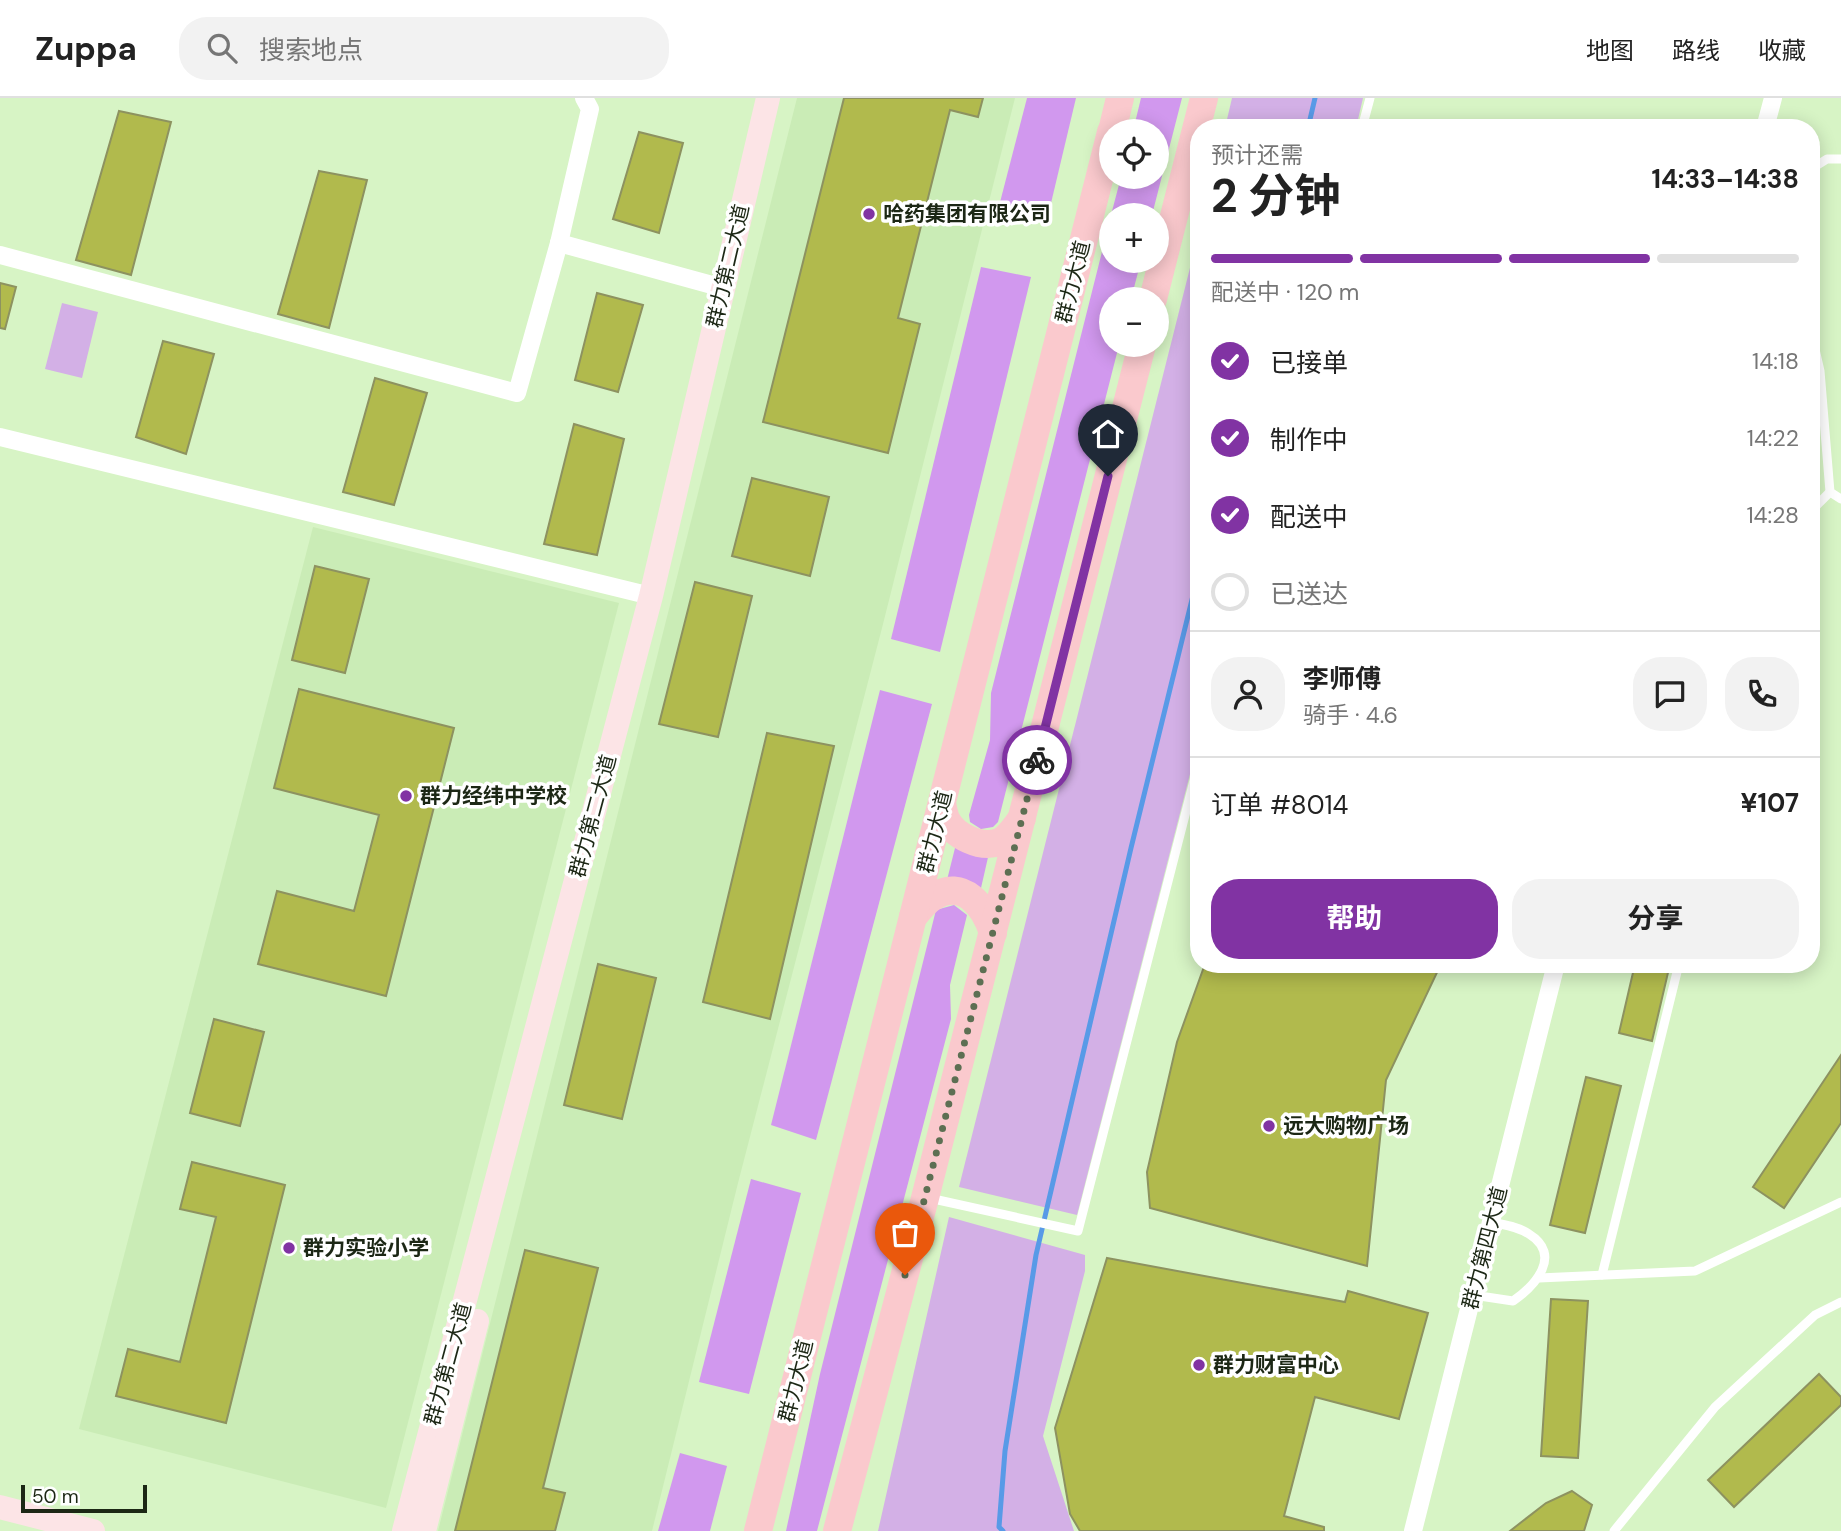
<!DOCTYPE html>
<html lang="zh">
<head>
<meta charset="utf-8">
<style>
  :root { --surface:#fff; --page:#f2f2f2; --text:#222; --muted:#767676; --line:#e0e0e0; --accent:#8133a3 }
  body { margin:0; font-family:"DM Sans","Noto Sans SC",sans-serif; background:var(--page); color:var(--text); height:100vh; display:flex; flex-direction:column; font-size:26px; white-space:nowrap }
  * { box-sizing:border-box; margin:0 }
  p { font-size:23px; color:var(--muted) }
  .icon { flex:none; width:38px; height:38px; fill:none; stroke:currentColor; stroke-width:2; stroke-linecap:round; stroke-linejoin:round }
  .map { position:relative; flex:1; overflow:hidden }
  .sheet { position:absolute; left:1190px; top:21px; width:630px; height:854px; display:flex; flex-direction:column; background:var(--surface); border-radius:28px; box-shadow:0 4px 18px #0003 }
  .sheet>* { flex:none }
  .buttons { position:absolute; left:1099px; top:21px; display:grid; gap:14px }
  .buttons a { display:grid; place-items:center; width:70px; height:70px; border-radius:50%; background:var(--surface); box-shadow:0 4px 18px #0003; font-size:35px }
  .scale { position:absolute; left:21px; bottom:18px; width:126px; box-sizing:border-box; padding-left:7px; border:4px solid #1c2715; border-top:0; font-size:19px; line-height:24px; white-space:nowrap; color:#1c2715; -webkit-text-stroke:5px #fff; paint-order:stroke }
  .pin { position:absolute; display:grid; place-items:center; width:60px; height:60px; color:#fff; margin:-72px -30px; border-radius:50% 50% 50% 0; rotate:-45deg; box-shadow:0 0 7px #0007 }
  .pin .icon { rotate:45deg }
  .courier { position:absolute; display:grid; place-items:center; width:70px; height:70px; margin:-35px; border:5px solid #8133a3; border-radius:50%; background:#fff; color:#222; box-shadow:0 2px 9px #0007 }
  .head em { font-style:normal; font-weight:700 }
  .head div { display:flex; flex-direction:column-reverse }
  .head { display:flex; align-items:center; justify-content:space-between; height:119px; padding:0 21px }
  h1 { font-size:46px; font-weight:700; line-height:52px }
  .bar { display:grid; grid-template-columns:repeat(4,1fr); gap:10px 7px; align-content:center; height:84px; padding:0 21px }
  .bar i { height:9px; border-radius:5px; background:var(--line) }
  .bar .on { background:var(--accent) }
  .bar p { grid-column:span 4 }
  .line { display:flex; align-items:center; gap:18px; padding:0 21px; border-top:2px solid var(--line) }
  .line div { flex:1 }
  .round { display:grid; place-items:center; flex:none; width:74px; height:74px; border-radius:28px; background:var(--page) }
  ol { padding:0 21px; list-style:none }
  li { display:flex; align-items:center; gap:21px; height:77px }
  li p { margin-inline-start:auto }
  li .icon { padding:7px; border-radius:50%; background:var(--accent); color:#fff; stroke-width:4 }
  li:last-child { color:var(--muted) }
  li i { width:38px; height:38px; border:4px solid var(--line); border-radius:50% }
  .cta { display:flex; gap:14px; margin-top:auto; padding:14px 21px }
  .cta a { flex:1; height:80px; border-radius:28px; background:var(--accent); color:#fff; font-size:28px; font-weight:700; line-height:80px; text-align:center }
  .cta a+a { background:var(--page); color:var(--text) }
  header { display:flex; align-items:center; gap:42px; box-sizing:border-box; height:98px; padding:0 35px; background:var(--surface); border-bottom:2px solid var(--line) }
  header strong { font-size:33px }
  nav { display:flex; gap:38px; margin-inline-start:auto; font-size:24px }
  .search { width:490px; height:63px; background:var(--page); display:flex; align-items:center; gap:18px; box-sizing:border-box; padding:0 24px; border-radius:28px; color:var(--muted); font-size:26px }
  .map>svg:first-child { display:block }
</style>
</head>
<body>
<header>
<strong>Zuppa</strong>
<div class="search"><svg class="icon" aria-label="search" viewBox="0 0 24 24"><circle cx="10" cy="10" r="6"/><path d="M15 15l6 6"/></svg>搜索地点</div>
<nav><a>地图</a><a>路线</a><a>收藏</a></nav>
</header>
<div class="map">
<svg width="1841" height="1433" viewBox="0 0 1841 1433">
  <rect width="100%" height="100%" fill="#d7f4c5"/>
  <g fill="#caecb6">
    <polygon points="797,0 1015,0 882,530 738,1085 652,1433 438,1433"/>
    <polygon points="313,429 619,505 386,1410 79,1331"/>
  </g>
  <g fill="#d3b0e6">
    <polygon points="1232,0 1363,0 1356,30 1225,30"/>
    <polygon points="1199,134 1199,641 1077,1117 959,1089"/>
    <polygon points="62,205 98,214 82,280 45,271"/>
    <polygon points="949,1119 1085,1157 1085,1173 1043,1338 1074,1433 878,1433"/>
  </g>
  <g fill="#d198ee">
    <polygon points="1027,0 1076,0 1047,122 998,112"/>
    <polygon points="1141,0 1182,0 1152,117 1111,117 1121,79 1157,79 1157,33 1133,33"/>
    <polygon points="1111,118 1111,163 1141,163 1131,201 1111,201 1111,247 1119,247 998,724 993,729 981,731 970,724 969,717 990,642 991,595"/>
    <polygon points="981,169 1031,179 940,554 891,541"/>
    <polygon points="880,592 932,606 816,1042 771,1027"/>
    <polygon points="956,746 989,755 981,790 947,782"/>
    <polygon points="954,807 967,817 950,887 951,921 817,1433 786,1433 820,1276 936,812"/>
    <polygon points="751,1081 801,1095 749,1296 699,1284"/>
    <polygon points="680,1355 727,1368 710,1433 658,1433"/>
  </g>
  <g fill="none" stroke-linecap="round" stroke-linejoin="round">
    <g stroke="#589ae7" stroke-width="5">
      <polyline points="1308,30 1315,0"/>
      <polyline points="1003,1433 999,1429 1005,1353 1036,1157 1131,750 1199,473"/>
    </g>
  </g>
  <g fill="#b1ba4d" stroke="#8d9260" stroke-width="2">
    <polygon points="844,0 983,0 978,19 950,12 898,220 920,226 888,355 763,324"/>
    <polygon points="119,13 171,24 131,177 76,162"/>
    <polygon points="639,34 683,45 659,135 613,121"/>
    <polygon points="319,73 367,82 329,230 278,216"/>
    <polygon points="0,185 16,189 5,231 0,230"/>
    <polygon points="597,195 643,207 618,294 575,282"/>
    <polygon points="163,243 214,256 186,356 136,339"/>
    <polygon points="375,280 427,295 394,407 343,394"/>
    <polygon points="574,326 624,341 597,457 544,446"/>
    <polygon points="752,380 829,399 810,478 732,458"/>
    <polygon points="315,468 369,481 345,575 292,562"/>
    <polygon points="695,484 752,498 718,639 659,626"/>
    <polygon points="299,591 454,630 386,898 258,866 277,793 354,813 379,717 274,690"/>
    <polygon points="767,635 834,648 770,921 703,904"/>
    <polygon points="598,866 656,880 622,1021 564,1007"/>
    <polygon points="1205,866 1441,866 1386,982 1367,1168 1150,1110 1147,1074 1177,944"/>
    <polygon points="1635,866 1670,866 1652,943 1619,935"/>
    <polygon points="214,921 264,934 240,1028 190,1015"/>
    <polygon points="1841,957 1841,1025 1784,1110 1753,1089"/>
    <polygon points="1586,979 1621,988 1585,1135 1550,1127"/>
    <polygon points="192,1064 285,1087 226,1325 116,1298 128,1251 180,1264 216,1119 180,1111"/>
    <polygon points="525,1152 598,1170 543,1390 565,1395 555,1433 455,1433"/>
    <polygon points="1107,1160 1345,1204 1348,1193 1428,1215 1399,1321 1315,1299 1284,1418 1324,1429 1324,1433 1080,1433 1070,1416 1055,1330"/>
    <polygon points="1551,1201 1588,1203 1578,1360 1541,1358"/>
    <polygon points="1819,1276 1841,1299 1841,1307 1734,1409 1708,1382"/>
    <polygon points="1572,1393 1592,1407 1584,1433 1510,1433 1546,1405"/>
  </g>
  <g fill="none" stroke-linecap="round" stroke-linejoin="round">
    <g stroke="#fff" stroke-width="9">
      <polyline points="1362,30 1370,0"/>
      <polyline points="1811,71 1827,61 1841,61"/>
      <polyline points="1811,234 1820,273 1830,394 1841,401"/>
      <polyline points="1811,413 1830,394"/>
      <polyline points="929,1100 1078,1133 1199,663"/>
      <polyline points="1602,1177 1679,866"/>
      <polyline points="1539,1180 1695,1173 1841,1104"/>
      <path d="M 1473,1197 L 1513,1203 C 1535,1188 1563,1157 1529,1136 C 1517,1128 1504,1127 1491,1124"/>
      <polyline points="1614,1433 1715,1309 1815,1217 1841,1204"/>
    </g>
    <g stroke="#fff" stroke-width="18">
      <polyline points="1765,30 1773,0"/>
      <polyline points="559,145 723,190"/>
      <polyline points="0,157 517,295 559,145 590,11 584,0"/>
      <polyline points="0,339 651,498"/>
      <polyline points="1413,1433 1556,866"/>
    </g>
    <g stroke="#fce4e6" stroke-width="24">
      <polyline points="0,1409 93,1433"/>
      <polyline points="404,1433 651,498 768,0"/>
      <polyline points="424,1433 477,1223"/>
    </g>
    <g stroke="#fac9cd" stroke-width="28">
      <polyline points="1112,33 1120,0"/>
      <polyline points="1153,201 1204,0"/>
      <path d="M 942,705 C 943,710 944,716 946,721 C 954,738 981,751 999,744 C 1009,740 1015,729 1022,720"/>
      <path d="M 913,819 C 919,812 925,804 933,799 C 963,779 985,809 993,835"/>
      <polyline points="758,1433 1111,34"/>
      <polyline points="837,1433 925,1100 1142,247"/>
    </g>
  </g>
  <g fill="none" stroke-linecap="round" stroke-linejoin="round">
    <polyline stroke="#5d6f53" stroke-width="7" stroke-dasharray="0 12.6" points="905,1177 1037,662"/>
    <polyline stroke="#8133a3" stroke-width="9" points="1037,662 1108,378"/>
  </g>
  <g fill="#8133a3" stroke="#fff" stroke-width="2.5">
    <circle cx="869" cy="116" r="7"/>
    <circle cx="406" cy="698" r="7"/>
    <circle cx="1269" cy="1028" r="7"/>
    <circle cx="289" cy="1150" r="7"/>
    <circle cx="1199" cy="1267" r="7"/>
  </g>
  <g text-anchor="middle" stroke-width="7" stroke-linejoin="round" paint-order="stroke">
    <g font-size="21" font-weight="bold" fill="#1c2715" stroke="#fff" text-anchor="start">
      <text x="883" y="123">哈药集团有限公司</text>
      <text x="420" y="705">群力经纬中学校</text>
      <text x="1283" y="1035">远大购物广场</text>
      <text x="303" y="1157">群力实验小学</text>
      <text x="1213" y="1274">群力财富中心</text>
    </g>
    <g font-size="21" fill="#1c2715" stroke="#fff">
      <text transform="translate(728 168) rotate(-77)" y="7">群力第二大道</text>
      <text transform="translate(1073 184) rotate(-76)" y="7">群力大道</text>
      <text transform="translate(593 718) rotate(-75)" y="7">群力第二大道</text>
      <text transform="translate(935 734) rotate(-76)" y="7">群力大道</text>
      <text transform="translate(1485 1150) rotate(-76)" y="7">群力第四大道</text>
      <text transform="translate(448 1266) rotate(-75)" y="7">群力第二大道</text>
      <text transform="translate(796 1283) rotate(-76)" y="7">群力大道</text>
    </g>
  </g>
</svg>
<div class="buttons">
<a><svg class="icon" aria-label="locate" viewBox="0 0 24 24"><circle cx="12" cy="12" r="6"/><path d="M12 2v4M12 18v4M2 12h4M18 12h4"/></svg></a>
<a>+</a>
<a>−</a>
</div>
<div class="scale">50 m</div>
<div class="pin" style="left:905px;top:1177px;background:#ea580c"><svg class="icon" aria-label="bag" viewBox="0 0 24 24"><path d="M5 8h14l-1 12H6zM9 8a3 3 0 0 1 6 0"/></svg></div>
<div class="pin" style="left:1108px;top:378px;background:#1f2937"><svg class="icon" aria-label="home" viewBox="0 0 24 24"><path d="M3 11l9-7 9 7M6 9v11h12V9"/></svg></div>
<div class="courier" style="left:1037px;top:662px"><svg class="icon" aria-label="bike" viewBox="0 0 24 24"><circle cx="6" cy="16" r="4"/><circle cx="18" cy="16" r="4"/><path d="M6 16l4-8h5l3 8M10 8l3 8H6M13 5h3"/></svg></div>
<section class="sheet">
<div class="head"><div><h1>2 分钟</h1><p>预计还需</p></div><em>14:33–14:38</em></div>
<div class="bar"><i class="on"></i><i class="on"></i><i class="on"></i><i></i><p>配送中 · 120 m</p></div>
<ol>
<li><svg class="icon" aria-label="check" viewBox="0 0 24 24"><path d="M5 12l5 5 9-10"/></svg>已接单<p>14:18</p></li>
<li><svg class="icon" aria-label="check" viewBox="0 0 24 24"><path d="M5 12l5 5 9-10"/></svg>制作中<p>14:22</p></li>
<li><svg class="icon" aria-label="check" viewBox="0 0 24 24"><path d="M5 12l5 5 9-10"/></svg>配送中<p>14:28</p></li>
<li><i></i>已送达</li>
</ol>
<div class="line" style="height:126px"><a class="round"><svg class="icon" aria-label="person" viewBox="0 0 24 24"><circle cx="12" cy="8" r="4"/><path d="M4 21q1-7 8-7t8 7"/></svg></a><div><b>李师傅</b><p>骑手 · 4.6</p></div><a class="round"><svg class="icon" aria-label="chat" viewBox="0 0 24 24"><path d="M4 5h16v11H9l-5 4z"/></svg></a><a class="round"><svg class="icon" aria-label="phone" viewBox="0 0 24 24"><path d="M5 4h4l2 5-3 2q2 4 5 5l2-3 5 2v4C11 20 4 13 5 4z"/></svg></a></div>
<div class="line" style="height:91px"><div>订单 #8014</div><b>¥107</b></div>
<div class="cta"><a>帮助</a><a>分享</a></div>
</section>
</div>
</body>
</html>
